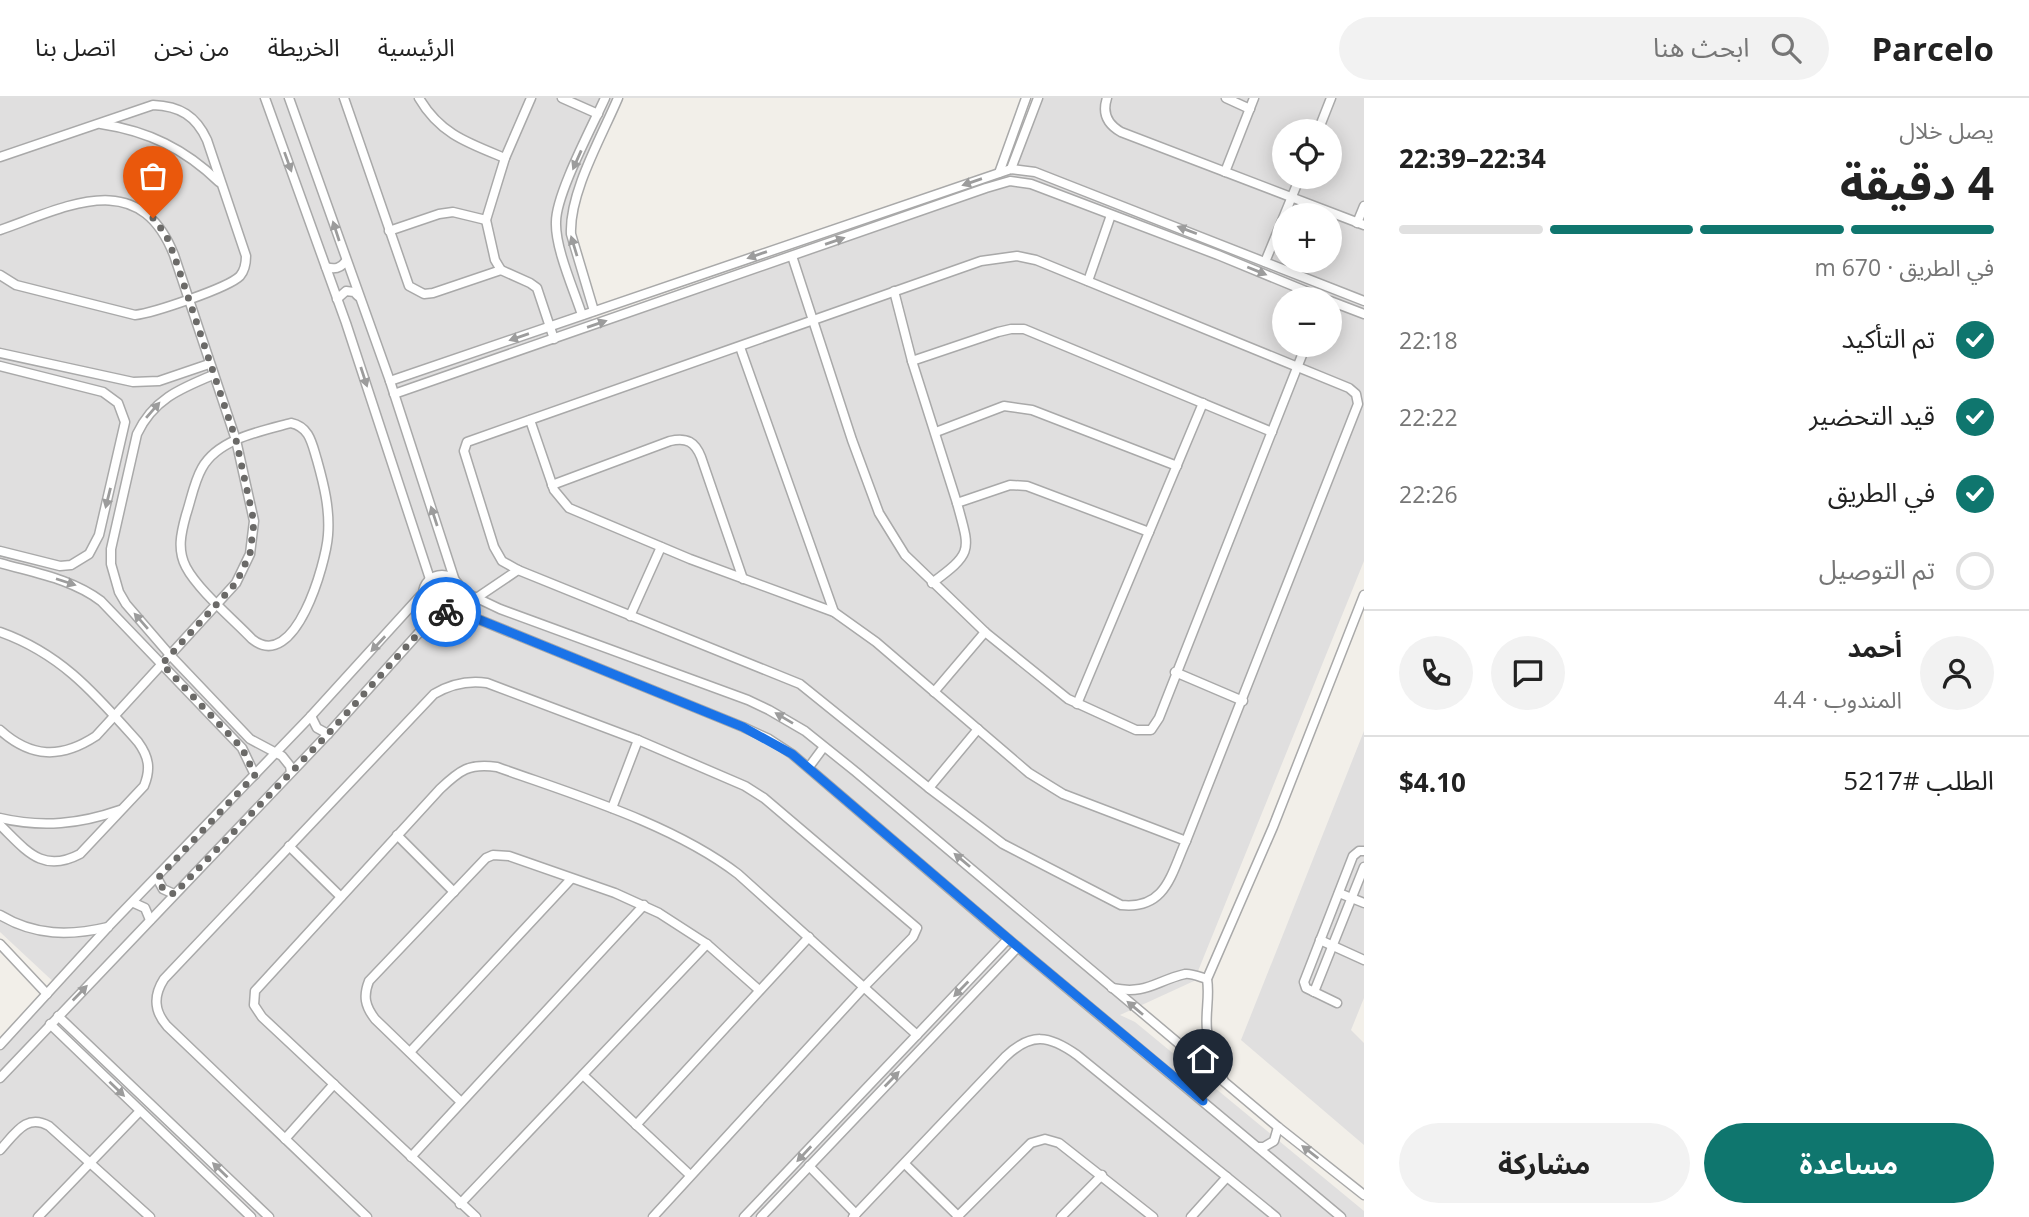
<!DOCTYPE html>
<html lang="ar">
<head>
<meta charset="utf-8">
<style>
  :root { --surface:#fff; --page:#f2f2f2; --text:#222; --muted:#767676; --line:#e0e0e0; --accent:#0f766e }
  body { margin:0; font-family:"Open Sans","Noto Sans Arabic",sans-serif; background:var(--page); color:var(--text); direction:rtl; height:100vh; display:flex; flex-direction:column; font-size:26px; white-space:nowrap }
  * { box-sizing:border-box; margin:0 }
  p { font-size:23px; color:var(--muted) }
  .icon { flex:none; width:38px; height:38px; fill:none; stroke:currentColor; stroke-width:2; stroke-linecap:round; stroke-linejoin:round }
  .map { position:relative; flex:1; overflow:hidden; direction:ltr }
  .sheet { display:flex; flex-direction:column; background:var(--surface); width:665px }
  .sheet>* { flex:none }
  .tools { position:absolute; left:1272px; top:21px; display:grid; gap:14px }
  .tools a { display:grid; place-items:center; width:70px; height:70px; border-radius:50%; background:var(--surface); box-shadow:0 4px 18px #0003; font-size:35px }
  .pin { position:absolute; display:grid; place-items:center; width:60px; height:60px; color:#fff; margin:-72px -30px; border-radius:50% 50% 50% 0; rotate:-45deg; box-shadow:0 0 7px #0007 }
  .pin .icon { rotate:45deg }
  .courier { position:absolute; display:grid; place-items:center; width:70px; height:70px; margin:-35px; border:5px solid #1a73e8; border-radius:50%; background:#fff; color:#222; box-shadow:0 2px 9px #0007 }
  .head em { font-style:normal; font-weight:700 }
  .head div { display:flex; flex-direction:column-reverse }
  .head { display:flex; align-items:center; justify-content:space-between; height:119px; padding:0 35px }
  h1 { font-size:46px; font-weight:700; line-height:52px }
  .bar { display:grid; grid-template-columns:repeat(4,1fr); gap:10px 7px; align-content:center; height:84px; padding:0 35px }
  .bar i { height:9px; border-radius:5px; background:var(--line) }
  .bar .on { background:var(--accent) }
  .bar p { grid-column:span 4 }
  .line { display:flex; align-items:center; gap:18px; padding:0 35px; border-top:2px solid var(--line) }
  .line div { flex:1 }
  .round { display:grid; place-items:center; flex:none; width:74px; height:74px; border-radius:37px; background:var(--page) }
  ol { padding:0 35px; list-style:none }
  li { display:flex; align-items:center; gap:21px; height:77px }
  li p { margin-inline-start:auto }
  li .icon { padding:7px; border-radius:50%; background:var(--accent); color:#fff; stroke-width:4 }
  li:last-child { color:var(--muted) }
  li i { width:38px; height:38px; border:4px solid var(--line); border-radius:50% }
  .action { display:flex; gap:14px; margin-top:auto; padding:14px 35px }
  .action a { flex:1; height:80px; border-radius:42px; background:var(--accent); color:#fff; font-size:28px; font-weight:700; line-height:80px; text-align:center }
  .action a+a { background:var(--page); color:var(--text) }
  header { display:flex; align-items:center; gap:42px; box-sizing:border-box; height:98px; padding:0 35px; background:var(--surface); border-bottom:2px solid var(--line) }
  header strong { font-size:33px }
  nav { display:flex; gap:38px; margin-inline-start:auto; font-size:24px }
  .search { width:490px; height:63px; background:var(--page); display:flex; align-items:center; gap:18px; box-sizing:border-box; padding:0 24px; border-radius:38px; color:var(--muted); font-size:26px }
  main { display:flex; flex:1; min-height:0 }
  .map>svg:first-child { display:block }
</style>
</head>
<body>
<header>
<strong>Parcelo</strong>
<div class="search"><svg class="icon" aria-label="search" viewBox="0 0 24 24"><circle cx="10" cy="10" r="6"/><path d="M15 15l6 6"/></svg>ابحث هنا</div>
<nav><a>الرئيسية</a><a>الخريطة</a><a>من نحن</a><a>اتصل بنا</a></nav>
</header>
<main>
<section class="sheet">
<div class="head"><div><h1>4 دقيقة</h1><p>يصل خلال</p></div><em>22:34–22:39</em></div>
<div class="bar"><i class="on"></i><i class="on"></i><i class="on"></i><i></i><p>في الطريق · 670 m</p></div>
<ol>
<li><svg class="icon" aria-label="check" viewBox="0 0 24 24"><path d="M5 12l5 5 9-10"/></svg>تم التأكيد<p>22:18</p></li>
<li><svg class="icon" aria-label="check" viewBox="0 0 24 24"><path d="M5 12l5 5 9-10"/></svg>قيد التحضير<p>22:22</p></li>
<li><svg class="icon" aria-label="check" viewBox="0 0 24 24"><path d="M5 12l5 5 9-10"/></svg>في الطريق<p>22:26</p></li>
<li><i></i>تم التوصيل</li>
</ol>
<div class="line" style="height:126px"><a class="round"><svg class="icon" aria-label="person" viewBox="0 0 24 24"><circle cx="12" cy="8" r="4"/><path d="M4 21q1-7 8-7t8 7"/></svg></a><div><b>أحمد</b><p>المندوب · 4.4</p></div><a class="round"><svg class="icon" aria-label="chat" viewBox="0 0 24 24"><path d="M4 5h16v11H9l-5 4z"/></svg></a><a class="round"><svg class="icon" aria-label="phone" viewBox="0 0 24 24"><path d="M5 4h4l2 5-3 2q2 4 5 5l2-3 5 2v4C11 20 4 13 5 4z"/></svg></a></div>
<div class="line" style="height:91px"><div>الطلب #5217</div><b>$4.10</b></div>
<div class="action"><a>مساعدة</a><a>مشاركة</a></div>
</section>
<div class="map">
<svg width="1364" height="1119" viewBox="0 0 1364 1119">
  <rect width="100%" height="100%" fill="#f2efe9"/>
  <g fill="#e0dfdf" fill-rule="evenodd">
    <path d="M 0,0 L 614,0 L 567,116 L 566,138 L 592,221 L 1002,79 L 1033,0 L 1364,0 L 1364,463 L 1194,883 L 1120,917 L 1135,924 L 1364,1113 L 1364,1119 L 0,1119 L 0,953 L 59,889 L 0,834 ZM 1284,33 L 1330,33 L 1330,79 L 1284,79 ZM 1284,117 L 1330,117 L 1330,163 L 1284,163 ZM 1284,201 L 1330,201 L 1330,247 L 1284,247 Z"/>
    <polygon points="1364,633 1364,900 1351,932 1364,945 1364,1047 1241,942"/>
  </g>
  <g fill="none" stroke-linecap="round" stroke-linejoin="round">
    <g stroke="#a9a9a9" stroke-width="11">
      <g id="minor">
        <polyline points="265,0 346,225 430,481"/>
        <polyline points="289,0 390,283 455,483"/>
        <polyline points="344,0 409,188 424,196 433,195 501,172"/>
        <path d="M 419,0 C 440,36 468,45 505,60"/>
        <polyline points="531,0 505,60 486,122 495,162 501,172 530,185 537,190 554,241"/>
        <polyline points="562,0 598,16"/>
        <path d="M 1107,0 C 1102,15 1107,26 1121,34 L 1364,127"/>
        <polyline points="1226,0 1250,11"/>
        <path d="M 101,26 C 148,33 185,51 219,84"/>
        <polyline points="1318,33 1331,0"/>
        <path d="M 0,59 L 153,7 C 180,8 196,18 207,42 L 246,158 C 246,166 245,172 240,178 C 228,190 153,215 135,217 L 16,187 L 0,177"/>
        <polyline points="1011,71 1038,0"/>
        <polyline points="1225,74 1254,0"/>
        <polyline points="999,75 1026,0"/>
        <polyline points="1357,125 1364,108"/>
        <path d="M 0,132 C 66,109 139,68 174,157 L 236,342 L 254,423 L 250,456 L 236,485 L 96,638 C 61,661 31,660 0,632"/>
        <polyline points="389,133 439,116 453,114 486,122"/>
        <polyline points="792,158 852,342 879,415 905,457 985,534 1068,601 1136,632 1151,632 1159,620 1306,247"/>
        <path d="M 1017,158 L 1036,162 L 1349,290 L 1356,296 L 1358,306 L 1186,743 C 1171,776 1166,812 1121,807 L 1003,746 L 929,690 L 800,586 L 518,472 L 502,463 L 494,449 L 464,353 L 467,344 L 981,163 Z"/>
        <polyline points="1265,164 1300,79"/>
        <path d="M 326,169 C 335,172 341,170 346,163"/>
        <polyline points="1088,183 1111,117"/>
        <polyline points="894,193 912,263 957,405"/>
        <polyline points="337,201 346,193 354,194 358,198"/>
        <polyline points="1330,203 1364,216"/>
        <path d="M 594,213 L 571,136 C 569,95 602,38 618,0"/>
        <path d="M 582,217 C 574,192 555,150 556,124 C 556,96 592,29 605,0"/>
        <polyline points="740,249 834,514"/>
        <polyline points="0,255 133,284 159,283 209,266"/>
        <polyline points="912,263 998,234 1011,231 1024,231 1272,334"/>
        <polyline points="0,268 103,294 118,305 125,324 99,437 89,456 71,467 60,468 0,453"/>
        <path d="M 213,277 C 179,291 153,302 137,336 L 111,451 L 111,466 L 119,494 L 126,506 L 170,557 L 250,641 L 282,658 L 290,668 L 291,674"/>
        <polyline points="390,283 1011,71 1035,74 1364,203"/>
        <polyline points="394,296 986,90 1010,83 1031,86 1218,157 1325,201"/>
        <polyline points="530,322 554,392 569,410 690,461 834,514 876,544 1029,675 1063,696 1186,743"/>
        <path d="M 291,325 C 310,329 312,346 317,362 C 324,387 330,411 328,437 C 326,465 295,576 252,541 C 234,522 198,492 186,469 C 177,452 181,435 186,417 C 191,402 194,384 202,370 C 218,341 261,333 291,325 Z"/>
        <polyline points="936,334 1004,308 1032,312 1177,368"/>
        <path d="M 552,387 L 670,343 C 687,339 695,344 701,359 L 743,481"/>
        <path d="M 0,465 C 35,475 72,481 101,503 L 242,650 L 255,677"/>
        <circle cx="442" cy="496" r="19"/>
        <path d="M 932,485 C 974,454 970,453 957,405 L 1010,387 L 1027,388 L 1149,434"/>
        <polyline points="460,492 500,511 748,602 769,612 805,633 856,674 1278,1029 1364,1097"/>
        <polyline points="475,501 518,472"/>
        <polyline points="453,511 743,629 769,641 792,656 1008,841 1341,1119"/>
        <polyline points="630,518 661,449"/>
        <path d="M 0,534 C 62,556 96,597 138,644 C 149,659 151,671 144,688 L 80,756 C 42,776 26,752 0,727"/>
        <polyline points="1175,574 1243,603"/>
        <polyline points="934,594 985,534"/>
        <polyline points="1077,606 1203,305"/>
        <polyline points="311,618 317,630 328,636"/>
        <polyline points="809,669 823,650"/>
        <polyline points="929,690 978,631"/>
        <polyline points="612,710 638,642"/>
        <path d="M 0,720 C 42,730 80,726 120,712"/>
        <polyline points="397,737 454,794"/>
        <polyline points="289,748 341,799"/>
        <polyline points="157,780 163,791 174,796"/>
        <polyline points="1339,795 1364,805"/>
        <polyline points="134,805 145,810 150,822"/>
        <path d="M 0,817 C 35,838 70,838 108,829"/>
        <polyline points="1320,842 1364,862"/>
        <polyline points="0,846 47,896"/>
        <path d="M 1112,890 C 1147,897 1155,883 1185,876 C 1191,875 1200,879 1207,881"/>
        <polyline points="1314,894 1364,769"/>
        <polyline points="1337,905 1306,890 1304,884 1353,758 1359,753 1364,753"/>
        <polyline points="58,918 269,1119"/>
        <polyline points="50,926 251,1119"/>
        <polyline points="0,947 108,829 311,618 423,495"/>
        <polyline points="410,954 571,781"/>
        <polyline points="583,977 690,1077"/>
        <polyline points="0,980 328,636 424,529 443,515"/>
        <path d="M 1223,981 C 1216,965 1209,949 1207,932 C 1205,915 1210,898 1207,881 L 1273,729 L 1364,497"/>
        <path d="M 461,1004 L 375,921 C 365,908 363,898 369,883 L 486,760 L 493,757 L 509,758 L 615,795 L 659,815 L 707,846 L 759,892"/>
        <polyline points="636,1027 809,839"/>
        <polyline points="285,1041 334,986"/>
        <polyline points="1258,1049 1264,1049 1274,1043 1278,1029"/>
        <path d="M 0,1052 C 15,1036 26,1015 49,1028 L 150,1119"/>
        <polyline points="411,1059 644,807"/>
        <polyline points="905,1066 958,1118"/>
        <polyline points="809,1068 856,1116"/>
        <polyline points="460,1106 707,846"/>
        <polyline points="38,1119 140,1013"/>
        <path d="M 367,1119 L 167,928 C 154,913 153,898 164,881 L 434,596 C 451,586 467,582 487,585 L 638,642 L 745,688 L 764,700 L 917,830 L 913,839 L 864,889 L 653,1119"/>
        <path d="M 476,1119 L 262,919 L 254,907 L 255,893 L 440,691 C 460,672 469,665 497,669 C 575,697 673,726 738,776 L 917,937"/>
        <polyline points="744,1119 1008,841"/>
        <polyline points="761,1119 1018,849"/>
        <path d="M 853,1119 L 1005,959 C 1031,934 1049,937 1077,957 L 1276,1119"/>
        <polyline points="957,1119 1031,1045 1045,1041 1059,1045 1153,1119"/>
        <polyline points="1061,1119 1102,1077"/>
        <polyline points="1191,1119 1227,1079"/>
      </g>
    </g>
    <use href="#minor" stroke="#fff" stroke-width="8"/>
  </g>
  <defs><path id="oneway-solid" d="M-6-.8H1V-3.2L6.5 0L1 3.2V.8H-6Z" transform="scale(1.75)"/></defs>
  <g fill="#9c9c9c">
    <use href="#oneway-solid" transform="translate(577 62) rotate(114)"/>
    <use href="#oneway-solid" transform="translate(288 64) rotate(70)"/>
    <use href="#oneway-solid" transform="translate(972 84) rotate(161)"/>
    <use href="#oneway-solid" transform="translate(1187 132) rotate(-159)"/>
    <use href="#oneway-solid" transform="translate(336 133) rotate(-108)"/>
    <use href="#oneway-solid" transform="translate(835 143) rotate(-19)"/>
    <use href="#oneway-solid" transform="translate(574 148) rotate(-107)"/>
    <use href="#oneway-solid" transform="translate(757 157) rotate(161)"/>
    <use href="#oneway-solid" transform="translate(1257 173) rotate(22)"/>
    <use href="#oneway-solid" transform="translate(597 226) rotate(-19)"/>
    <use href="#oneway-solid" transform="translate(519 239) rotate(161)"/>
    <use href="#oneway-solid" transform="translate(364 279) rotate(72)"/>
    <use href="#oneway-solid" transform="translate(153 312) rotate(-49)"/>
    <use href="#oneway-solid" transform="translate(108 400) rotate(104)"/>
    <use href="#oneway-solid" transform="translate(434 418) rotate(-108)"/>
    <use href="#oneway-solid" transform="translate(66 484) rotate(18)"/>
    <use href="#oneway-solid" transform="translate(141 523) rotate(-131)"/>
    <use href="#oneway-solid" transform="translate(378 546) rotate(133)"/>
    <use href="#oneway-solid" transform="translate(784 620) rotate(-149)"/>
    <use href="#oneway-solid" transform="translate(962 762) rotate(-140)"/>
    <use href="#oneway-solid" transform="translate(961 891) rotate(134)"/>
    <use href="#oneway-solid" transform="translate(80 895) rotate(-46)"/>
    <use href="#oneway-solid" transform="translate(1135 910) rotate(-140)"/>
    <use href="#oneway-solid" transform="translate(892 981) rotate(-46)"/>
    <use href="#oneway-solid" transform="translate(117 991) rotate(44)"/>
    <use href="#oneway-solid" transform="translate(1310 1054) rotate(-142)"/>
    <use href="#oneway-solid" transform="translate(804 1056) rotate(133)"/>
    <use href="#oneway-solid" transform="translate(220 1072) rotate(-136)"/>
  </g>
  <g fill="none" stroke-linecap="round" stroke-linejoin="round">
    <polyline stroke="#6b6a68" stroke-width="7" stroke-dasharray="0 12.6" points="153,120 166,137 174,157 236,342 254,424 250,456 236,485 162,566 242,650 255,677 158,780 163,791 174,796 328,636 424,529 446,514"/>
    <polyline stroke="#1a73e8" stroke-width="9" points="446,514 453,511 743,629 792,656 1018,849 1203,1003"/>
  </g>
</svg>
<div class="tools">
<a><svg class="icon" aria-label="locate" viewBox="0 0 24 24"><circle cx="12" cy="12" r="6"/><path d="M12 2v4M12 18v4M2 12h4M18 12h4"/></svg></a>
<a>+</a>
<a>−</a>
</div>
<div class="pin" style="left:153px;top:120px;background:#ea580c"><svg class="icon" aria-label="bag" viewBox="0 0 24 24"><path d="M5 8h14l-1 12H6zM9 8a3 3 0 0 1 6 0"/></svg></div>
<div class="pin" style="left:1203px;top:1003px;background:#1f2937"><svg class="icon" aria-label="home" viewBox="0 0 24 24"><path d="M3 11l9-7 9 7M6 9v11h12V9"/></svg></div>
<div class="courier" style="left:446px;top:514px"><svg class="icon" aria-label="bike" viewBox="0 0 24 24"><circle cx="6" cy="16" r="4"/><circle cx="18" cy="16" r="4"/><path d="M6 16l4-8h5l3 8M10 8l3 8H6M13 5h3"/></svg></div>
</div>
</main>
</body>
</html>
